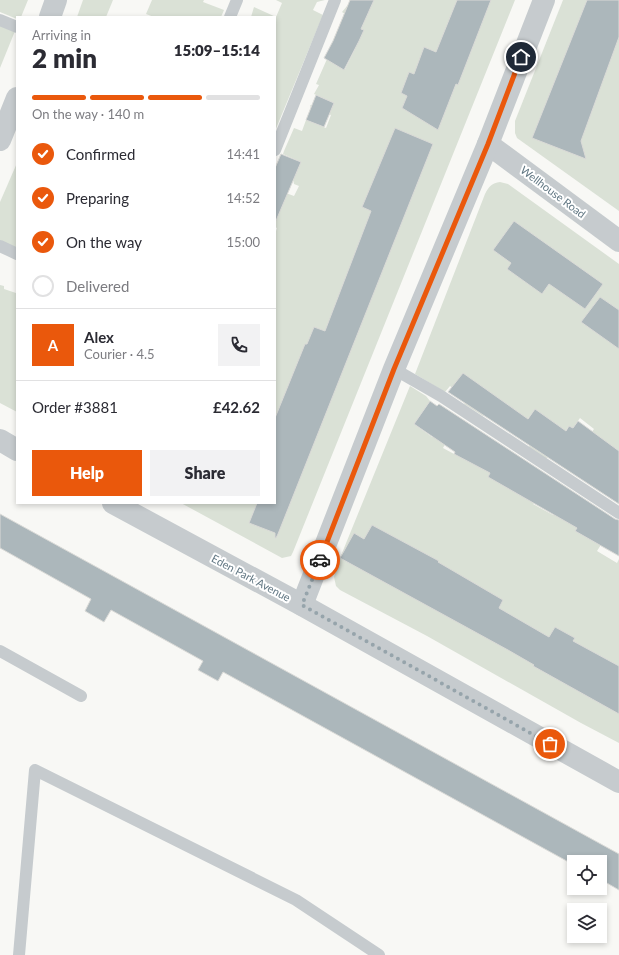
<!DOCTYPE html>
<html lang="en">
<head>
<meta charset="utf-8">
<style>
  :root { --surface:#fff; --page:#f2f2f3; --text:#2b2b33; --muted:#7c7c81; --line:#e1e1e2; --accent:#ea580c }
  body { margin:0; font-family:Lato,sans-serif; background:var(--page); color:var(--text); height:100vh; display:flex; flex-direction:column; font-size:15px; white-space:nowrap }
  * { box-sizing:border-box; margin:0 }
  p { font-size:13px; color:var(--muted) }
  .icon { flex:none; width:22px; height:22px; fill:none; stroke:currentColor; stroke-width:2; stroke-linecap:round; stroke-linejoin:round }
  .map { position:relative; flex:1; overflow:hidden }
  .side { position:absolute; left:16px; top:16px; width:260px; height:488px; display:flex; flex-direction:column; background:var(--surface); border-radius:0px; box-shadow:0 2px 6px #0003 }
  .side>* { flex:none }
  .buttons { position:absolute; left:567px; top:855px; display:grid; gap:8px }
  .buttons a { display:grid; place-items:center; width:40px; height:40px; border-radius:0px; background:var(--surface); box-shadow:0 2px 6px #0003; font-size:20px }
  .pin { position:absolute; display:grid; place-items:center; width:34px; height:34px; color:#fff; margin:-17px; border:2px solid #fff; border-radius:50%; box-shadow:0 1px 4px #0007 }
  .courier { position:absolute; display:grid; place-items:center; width:40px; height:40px; margin:-20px; border:3px solid #ea580c; border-radius:50%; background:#fff; color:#222; box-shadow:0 1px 5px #0007 }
  .headline em { font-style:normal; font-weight:800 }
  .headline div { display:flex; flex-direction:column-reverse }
  .headline { display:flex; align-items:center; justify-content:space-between; height:68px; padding:0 16px }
  h1 { font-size:26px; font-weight:800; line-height:30px }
  .bar { display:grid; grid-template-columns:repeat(4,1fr); gap:6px 4px; align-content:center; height:48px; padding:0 16px }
  .bar i { height:5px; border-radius:3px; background:var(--line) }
  .bar .active { background:var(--accent) }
  .bar p { grid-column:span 4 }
  .line { display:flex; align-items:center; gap:10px; padding:0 16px; border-top:1px solid var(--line) }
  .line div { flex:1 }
  .round { display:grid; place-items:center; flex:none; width:42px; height:42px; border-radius:0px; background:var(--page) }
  ol { padding:0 16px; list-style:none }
  li { display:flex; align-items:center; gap:12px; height:44px }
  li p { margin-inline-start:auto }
  li .icon { padding:4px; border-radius:50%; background:var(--accent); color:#fff; stroke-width:4 }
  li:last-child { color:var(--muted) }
  li i { width:22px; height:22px; border:2px solid var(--line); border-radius:50% }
  .button { display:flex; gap:8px; margin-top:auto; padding:8px 16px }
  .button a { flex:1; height:46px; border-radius:0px; background:var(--accent); color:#fff; font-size:16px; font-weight:800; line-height:46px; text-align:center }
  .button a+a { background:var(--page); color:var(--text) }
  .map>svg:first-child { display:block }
</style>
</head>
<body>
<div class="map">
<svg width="619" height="955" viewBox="0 0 619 955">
  <rect width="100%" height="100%" fill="#f8f8f5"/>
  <g fill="#dae1d6">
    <polygon points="0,0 28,0 21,17 17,17 17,19 0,12"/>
    <polygon points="83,0 113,0 106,17 77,17"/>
    <polygon points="152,0 204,0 203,2 224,10 221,17 154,17 146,14"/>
    <polygon points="276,0 325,0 317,2 313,10 323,15 275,131 275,17 251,17 254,7 276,17 282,3"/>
    <polygon points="363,0 515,0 293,552 291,556 282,558 181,503 275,503 275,234 277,228 275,227 275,189 294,196 299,186 294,184 293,179 301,162 283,154 284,151 294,128 302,131 306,120 326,128 331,115 311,108 310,105 329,113 334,103 314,94 319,85 316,84 327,59 345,69 355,49 334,38 335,36 357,45 363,30 356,27 358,22 343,15 345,14 342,12 347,6 367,14"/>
    <polygon points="563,0 619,0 619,211 517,138 515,133 515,121"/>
    <polygon points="0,25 15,31 0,68"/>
    <polygon points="17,163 17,250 0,242 0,202"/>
    <path d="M 500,182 L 508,184 L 619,264 L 619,451 L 615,448 L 572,460 L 594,429 L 580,418 L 573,428 L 569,426 L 546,459 L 528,448 L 550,420 L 535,409 L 517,433 L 486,412 L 483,416 L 464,404 L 467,400 L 450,386 L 445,392 L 415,374 L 485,194 C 489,186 492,183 500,182 Z"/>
    <polygon points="0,285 4,286 4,289 16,293 17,292 17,412 0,403"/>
    <polygon points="410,386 426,396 430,401 414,424 432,437 448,413 458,420 443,448 454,454 544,484 533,504 553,515 564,495 587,511 575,531 595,542 605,525 611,529 597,551 617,563 619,559 619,743 581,723 427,636 340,590 336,586 334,577 340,558"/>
  </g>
  <g fill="#acb7bb" stroke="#dadad7">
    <polygon points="350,0 374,0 361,29 364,30 359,41 344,70 324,58 333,41"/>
    <polygon points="457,0 491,0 458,85 456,84 438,130 402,108 407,96 401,93 409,72 414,74 424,47 436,52"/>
    <polygon points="587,0 619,0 619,37 581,141 586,159 532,138"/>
    <polygon points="316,95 334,103 324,127 306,120"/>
    <polygon points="395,128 433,144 278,534 276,538 275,538 275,533 249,523 257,503 275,503 275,418 305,344 307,344 314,327 325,331 371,211 362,207"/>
    <polygon points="281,154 301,162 275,223 275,168"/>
    <polygon points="514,221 603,284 585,309 549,284 542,294 507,269 511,263 493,250"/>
    <polygon points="600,297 619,310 619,349 581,322"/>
    <polygon points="463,373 528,419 535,409 566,431 569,426 573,428 578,421 619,451 619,504 448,392"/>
    <polygon points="430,401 437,406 439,404 615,519 619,520 619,556 575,531 577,528 488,477 490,473 454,454 455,452 414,424"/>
    <polygon points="0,514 619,854 619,890 600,879 600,862 574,862 574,865 223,672 218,681 198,670 203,661 111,610 104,622 85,611 91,599 0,548"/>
    <polygon points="372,525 439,561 438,562 503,600 499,608 549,637 555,627 575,638 573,641 619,666 619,714 533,666 534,665 508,650 340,558 354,533 364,539"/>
  </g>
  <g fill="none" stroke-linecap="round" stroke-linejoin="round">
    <g stroke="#c6cbce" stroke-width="12">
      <polyline points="230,17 237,0"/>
      <polyline points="0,20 17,27"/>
      <polyline points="275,150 335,0"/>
      <polyline points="0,246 17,254"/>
      <polyline points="394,369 441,396 619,513"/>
      <polyline points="0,651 81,696"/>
      <polyline points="19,955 35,770 296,900 379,955"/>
    </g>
    <g stroke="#c6cbce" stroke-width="22">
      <polyline points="50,17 56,0"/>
      <polyline points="0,140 17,98"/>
      <polyline points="488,144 619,241"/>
      <polyline points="302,605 394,369 488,144 544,0"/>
    </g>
    <g stroke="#c6cbce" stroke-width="22">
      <polyline points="0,440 17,450"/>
      <polyline points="113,503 302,605 619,782"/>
    </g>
  </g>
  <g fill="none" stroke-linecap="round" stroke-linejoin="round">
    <polyline stroke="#96a4ab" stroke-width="4" stroke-dasharray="0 7.2" points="320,560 302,605 550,744"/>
    <polyline stroke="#ea580c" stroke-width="5" points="320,560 394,369 488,144 521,57"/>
  </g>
  <g text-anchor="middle" stroke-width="4" stroke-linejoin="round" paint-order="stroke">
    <g font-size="11" fill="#617783" stroke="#fff">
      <text transform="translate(553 192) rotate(37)" y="4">Wellhouse Road</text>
      <text transform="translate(251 578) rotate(28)" y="4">Eden Park Avenue</text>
    </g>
  </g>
</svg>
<div class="buttons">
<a><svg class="icon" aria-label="locate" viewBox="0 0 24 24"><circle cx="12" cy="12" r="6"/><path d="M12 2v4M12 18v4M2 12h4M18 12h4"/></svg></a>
<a><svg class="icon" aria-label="layers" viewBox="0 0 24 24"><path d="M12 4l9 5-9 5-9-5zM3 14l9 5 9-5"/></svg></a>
</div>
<div class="pin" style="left:550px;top:744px;background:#ea580c"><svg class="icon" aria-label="bag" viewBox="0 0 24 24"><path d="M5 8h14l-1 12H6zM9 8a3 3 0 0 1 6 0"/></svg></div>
<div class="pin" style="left:521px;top:57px;background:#1f2937"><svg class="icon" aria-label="home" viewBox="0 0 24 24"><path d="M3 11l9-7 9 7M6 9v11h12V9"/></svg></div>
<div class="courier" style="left:320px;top:560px"><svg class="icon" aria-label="car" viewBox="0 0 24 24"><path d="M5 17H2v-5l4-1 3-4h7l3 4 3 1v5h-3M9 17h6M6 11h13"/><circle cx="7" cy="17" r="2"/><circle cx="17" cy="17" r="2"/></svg></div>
<section class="side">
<div class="headline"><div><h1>2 min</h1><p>Arriving in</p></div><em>15:09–15:14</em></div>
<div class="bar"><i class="active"></i><i class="active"></i><i class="active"></i><i></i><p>On the way · 140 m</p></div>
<ol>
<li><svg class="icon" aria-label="check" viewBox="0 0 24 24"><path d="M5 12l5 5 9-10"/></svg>Confirmed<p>14:41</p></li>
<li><svg class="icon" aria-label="check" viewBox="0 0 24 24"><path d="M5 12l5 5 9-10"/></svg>Preparing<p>14:52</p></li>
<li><svg class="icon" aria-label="check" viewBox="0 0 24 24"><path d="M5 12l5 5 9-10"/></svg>On the way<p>15:00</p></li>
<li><i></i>Delivered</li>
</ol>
<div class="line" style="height:72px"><b class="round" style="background:var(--accent);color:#fff">A</b><div><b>Alex</b><p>Courier · 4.5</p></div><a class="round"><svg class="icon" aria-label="phone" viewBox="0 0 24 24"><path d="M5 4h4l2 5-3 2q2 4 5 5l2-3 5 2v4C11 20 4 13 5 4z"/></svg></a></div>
<div class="line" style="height:52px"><div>Order #3881</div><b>£42.62</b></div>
<div class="button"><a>Help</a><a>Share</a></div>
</section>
</div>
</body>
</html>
